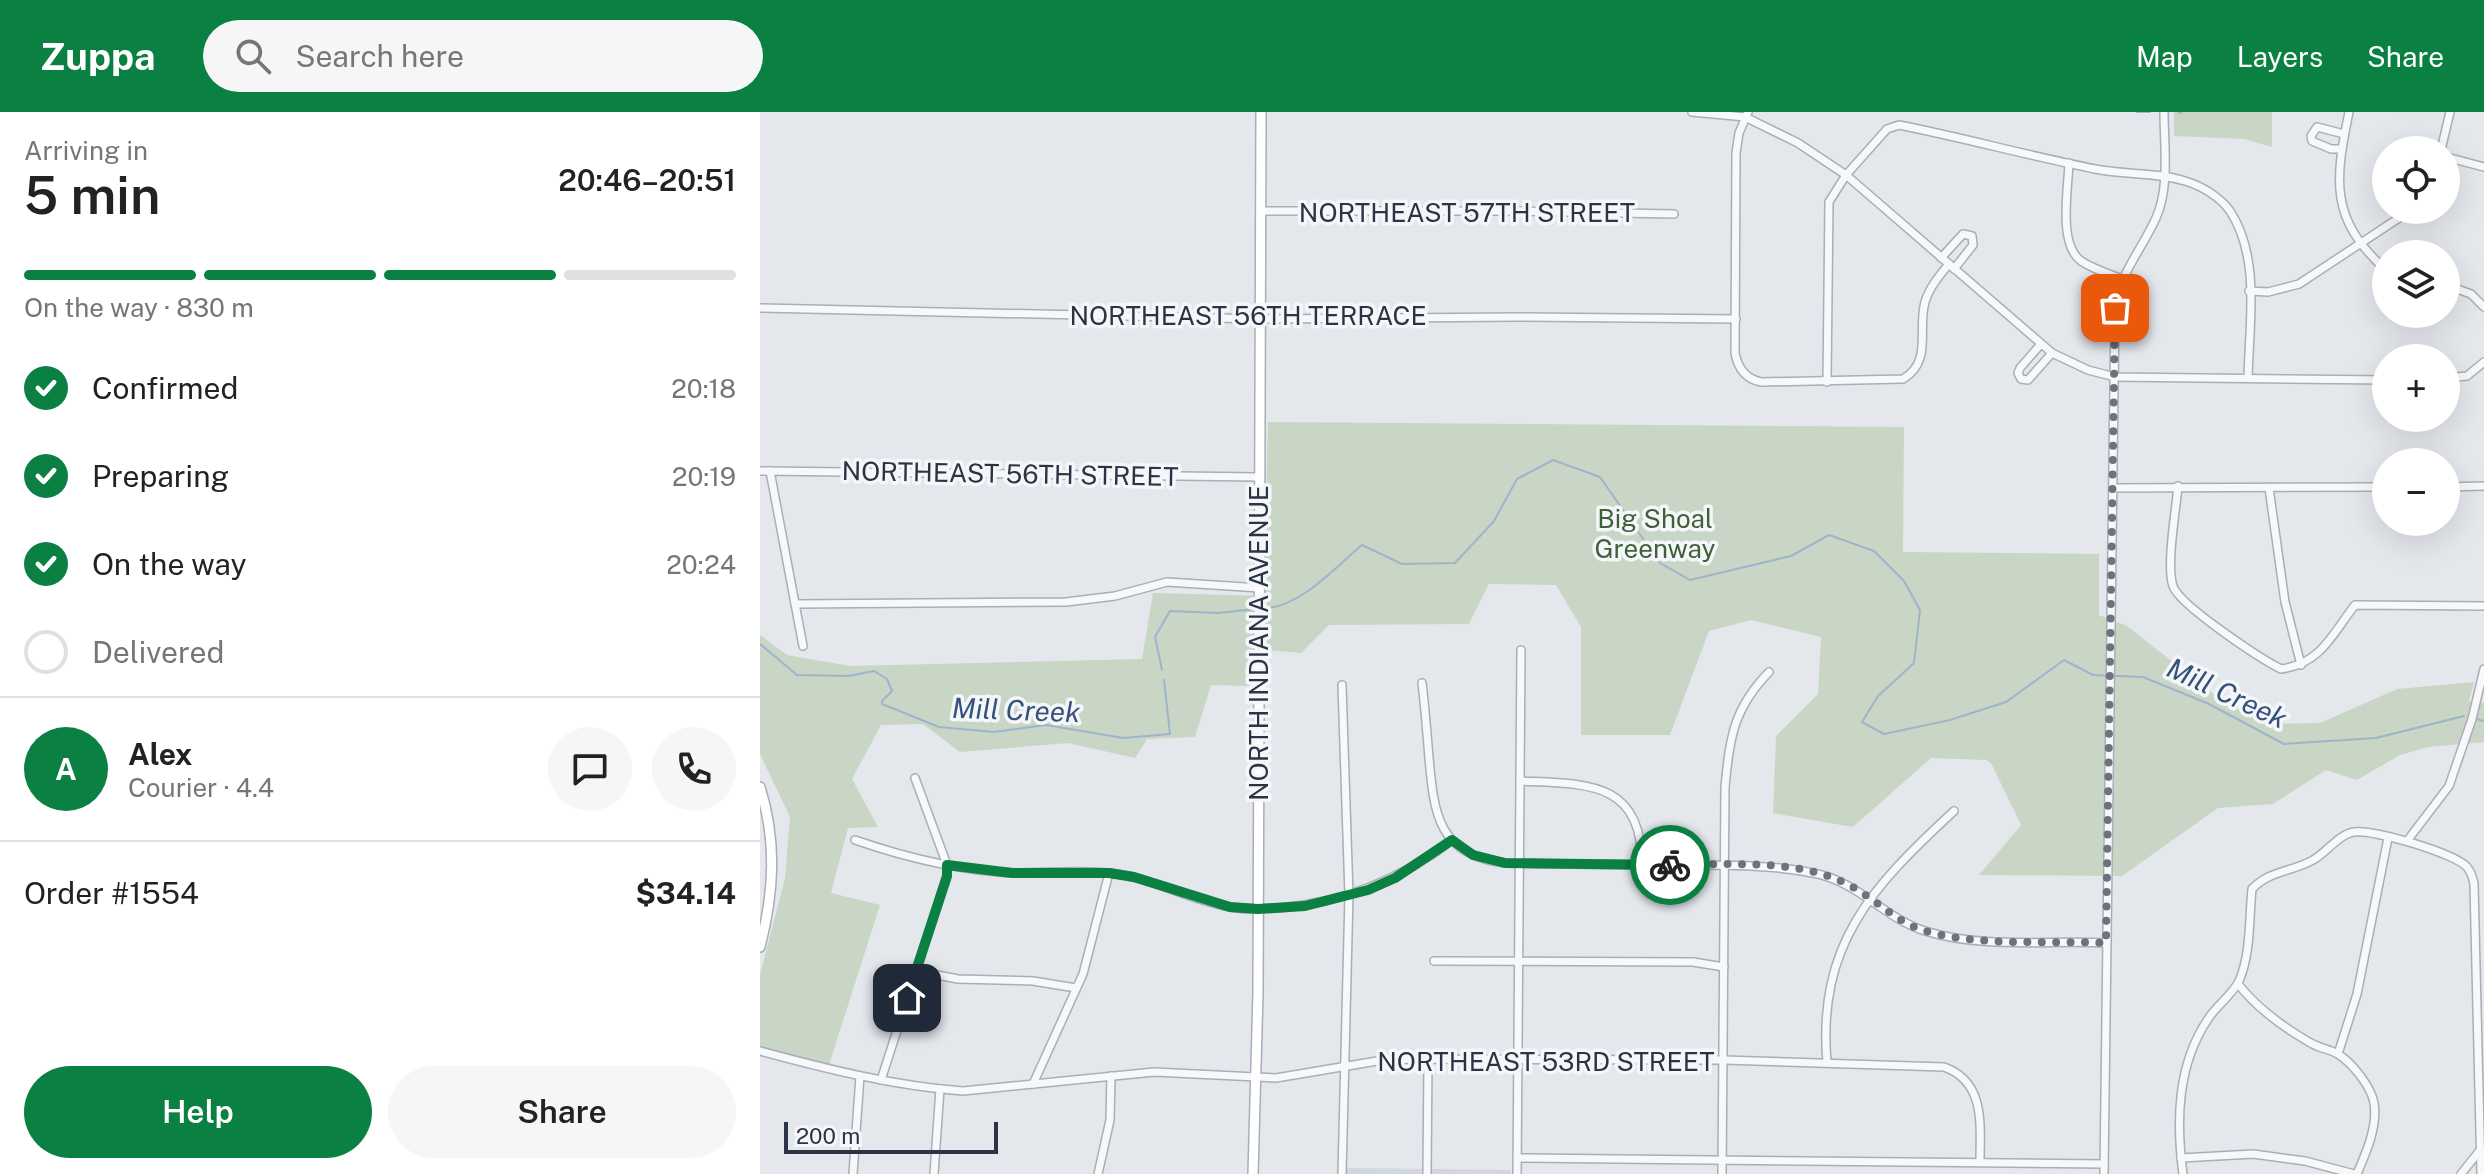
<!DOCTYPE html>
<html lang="en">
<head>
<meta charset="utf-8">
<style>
  :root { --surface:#fff; --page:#f6f6f6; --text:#222; --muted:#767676; --line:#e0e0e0; --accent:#0b8043 }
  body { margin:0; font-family:"Public Sans",sans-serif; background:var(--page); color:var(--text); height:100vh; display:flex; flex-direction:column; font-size:30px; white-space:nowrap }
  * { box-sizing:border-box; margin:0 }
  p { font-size:26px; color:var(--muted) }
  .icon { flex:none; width:44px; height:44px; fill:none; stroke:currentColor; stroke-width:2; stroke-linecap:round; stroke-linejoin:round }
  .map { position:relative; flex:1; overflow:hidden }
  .panel { display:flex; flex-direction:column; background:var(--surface); width:760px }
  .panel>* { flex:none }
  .controls { position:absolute; left:1612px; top:24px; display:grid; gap:16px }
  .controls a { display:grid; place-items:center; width:88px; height:88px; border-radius:50%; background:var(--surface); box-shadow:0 8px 32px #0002; font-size:40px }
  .scale { position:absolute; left:24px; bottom:20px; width:214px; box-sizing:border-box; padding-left:8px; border:4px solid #2b3445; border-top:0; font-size:22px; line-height:28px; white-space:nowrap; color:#2b3445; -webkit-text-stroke:6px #f4f6f9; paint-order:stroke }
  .pin { position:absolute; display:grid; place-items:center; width:68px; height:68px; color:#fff; margin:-34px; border-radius:16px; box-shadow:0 4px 12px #0006 }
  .courier { position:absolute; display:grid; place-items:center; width:80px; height:80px; margin:-40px; border:6px solid #0b8043; border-radius:50%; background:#fff; color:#222; box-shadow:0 2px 10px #0007 }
  .summary em { font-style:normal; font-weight:600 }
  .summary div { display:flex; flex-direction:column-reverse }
  .summary { display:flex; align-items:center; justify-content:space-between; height:136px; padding:0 24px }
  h1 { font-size:52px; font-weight:600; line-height:60px }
  .bar { display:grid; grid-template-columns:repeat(4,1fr); gap:12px 8px; align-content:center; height:96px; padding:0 24px }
  .bar i { height:10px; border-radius:6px; background:var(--line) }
  .bar .current { background:var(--accent) }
  .bar p { grid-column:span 4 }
  .line { display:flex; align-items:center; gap:20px; padding:0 24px; border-top:2px solid var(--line) }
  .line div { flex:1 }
  .round { display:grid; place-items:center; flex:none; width:84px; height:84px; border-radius:42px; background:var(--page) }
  ol { padding:0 24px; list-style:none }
  li { display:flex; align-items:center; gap:24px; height:88px }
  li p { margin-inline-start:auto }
  li .icon { padding:8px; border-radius:50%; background:var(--accent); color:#fff; stroke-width:4 }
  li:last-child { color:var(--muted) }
  li i { width:44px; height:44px; border:4px solid var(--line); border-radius:50% }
  .action { display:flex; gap:16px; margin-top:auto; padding:16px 24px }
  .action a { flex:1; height:92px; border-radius:48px; background:var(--accent); color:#fff; font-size:32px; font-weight:600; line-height:92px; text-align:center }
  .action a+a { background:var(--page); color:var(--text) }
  header { display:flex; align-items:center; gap:48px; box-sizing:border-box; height:112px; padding:0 40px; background:var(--accent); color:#fff }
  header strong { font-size:38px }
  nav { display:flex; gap:44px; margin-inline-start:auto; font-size:28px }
  .search { width:560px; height:72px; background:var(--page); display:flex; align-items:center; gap:20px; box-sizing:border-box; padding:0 28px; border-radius:44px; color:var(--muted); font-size:30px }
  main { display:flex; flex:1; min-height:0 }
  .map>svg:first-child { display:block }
</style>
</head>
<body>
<header>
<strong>Zuppa</strong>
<div class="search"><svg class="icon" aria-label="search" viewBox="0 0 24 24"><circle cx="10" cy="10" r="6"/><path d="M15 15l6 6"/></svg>Search here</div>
<nav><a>Map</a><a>Layers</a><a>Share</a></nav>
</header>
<main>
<section class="panel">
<div class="summary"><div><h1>5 min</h1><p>Arriving in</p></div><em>20:46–20:51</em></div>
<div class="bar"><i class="current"></i><i class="current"></i><i class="current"></i><i></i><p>On the way · 830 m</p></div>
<ol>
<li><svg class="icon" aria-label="check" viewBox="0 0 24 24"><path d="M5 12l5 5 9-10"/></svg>Confirmed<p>20:18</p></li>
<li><svg class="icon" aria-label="check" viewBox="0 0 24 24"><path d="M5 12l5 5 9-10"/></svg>Preparing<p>20:19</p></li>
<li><svg class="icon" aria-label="check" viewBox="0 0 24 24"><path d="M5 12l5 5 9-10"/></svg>On the way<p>20:24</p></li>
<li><i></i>Delivered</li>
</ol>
<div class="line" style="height:144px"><b class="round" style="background:var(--accent);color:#fff">A</b><div><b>Alex</b><p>Courier · 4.4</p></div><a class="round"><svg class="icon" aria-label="chat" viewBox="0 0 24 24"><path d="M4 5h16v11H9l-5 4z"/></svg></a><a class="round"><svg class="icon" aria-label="phone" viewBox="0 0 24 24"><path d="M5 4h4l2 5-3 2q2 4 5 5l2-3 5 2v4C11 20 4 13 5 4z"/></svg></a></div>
<div class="line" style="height:104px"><div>Order #1554</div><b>$34.14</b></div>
<div class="action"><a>Help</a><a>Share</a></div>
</section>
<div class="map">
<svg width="1724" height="1062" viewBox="0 0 1724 1062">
  <rect width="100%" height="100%" fill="#e4e7ec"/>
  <polygon fill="#d2d6de" points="585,1056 751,1058 751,1062 585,1062"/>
  <g fill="#c9d6c5">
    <polygon points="1414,0 1512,0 1512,35 1484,27 1414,24"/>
    <polygon points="508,310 1144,315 1143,440 1339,442 1339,503 1367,514 1464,590 1508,612 1560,611 1637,577 1714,570 1709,589 1724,591 1724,630 1669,635 1640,643 1597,668 1566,658 1513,692 1458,696 1362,764 1219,763 1261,713 1231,651 1226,648 1171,646 1093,715 1013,701 1016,624 1058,582 1061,525 991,508 949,519 910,623 821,623 821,515 796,473 729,472 709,512 569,513 541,541 506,538 490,540 489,574 451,573 435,625 387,627 375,646 308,631 200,640 163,612 121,613 92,667 118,715 88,716 71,781 120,793 68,956 0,936 0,863 25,766 30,705 0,642 0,523 27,543 90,554 382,547 393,481 504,484"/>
  </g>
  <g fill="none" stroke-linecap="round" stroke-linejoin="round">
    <g stroke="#9fb4cc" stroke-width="2">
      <polyline points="1377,0 1390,0"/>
      <polyline points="1419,1 1422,0"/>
      <path d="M 503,497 C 542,494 573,457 602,433 L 642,452 L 695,451 L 734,409 L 757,367 L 793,348 L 840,365 L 900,451 L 930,468 L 1031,444 L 1069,423 L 1114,439 L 1144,469 L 1160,498 L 1154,551 L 1118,584 L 1102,610 L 1124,622 L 1190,608 L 1246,590 L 1304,548 L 1333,563 L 1383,565 L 1449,592 L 1524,632 L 1616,626 L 1704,604"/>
      <polyline points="0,532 37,563 89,564 114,559 127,567 132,579 122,589 122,592 179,615 234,620 286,613 363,626 410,622 404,568"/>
      <polyline points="402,558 395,525 410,499 458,501 496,497"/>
      <polyline points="1716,607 1724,609"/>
    </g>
    <g stroke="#a9aeb7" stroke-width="10">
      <g id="street">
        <polyline points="932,0 985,5 1038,31 1086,63 1292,241 1328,258 1355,265 1626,268"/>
        <path d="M 988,0 L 979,21 L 976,41 L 975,241 C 978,257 986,267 1001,270 L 1143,267 C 1173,249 1157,218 1165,190 C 1169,176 1179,164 1189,152"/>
        <path d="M 1589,0 C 1575,68 1569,107 1626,158"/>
        <polyline points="1582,37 1571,37 1552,29 1551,24 1557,15 1584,22"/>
        <polyline points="1681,38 1690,0"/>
        <polyline points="1686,45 1724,55"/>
        <path d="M 1309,51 C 1308,78 1298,132 1321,149 C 1333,157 1349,162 1362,167"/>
        <polyline points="501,99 746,99 914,102"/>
        <polyline points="1181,146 1203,122 1212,124 1213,133 1194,157"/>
        <polyline points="1686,173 1711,182 1724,195"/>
        <polyline points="1489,179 1508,180 1539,172 1651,98"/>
        <polyline points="0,196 501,207 757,205 976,207"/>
        <polyline points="1281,232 1260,256 1258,261 1261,267 1268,268 1292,241"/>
        <polyline points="1686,266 1707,264 1724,250"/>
        <path d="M 1067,270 L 1069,90 L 1086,63 L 1127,17 L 1139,13 C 1205,26 1269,44 1335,57 C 1365,63 1397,60 1425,69 C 1442,74 1460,85 1470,99 C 1501,146 1489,213 1488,266"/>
        <polyline points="0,359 499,365"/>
        <polyline points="10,359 43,534"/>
        <path d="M 1418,374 C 1416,398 1406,453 1413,474 C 1419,493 1501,547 1521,557 C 1561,552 1573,521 1595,493 L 1724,494"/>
        <polyline points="1686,375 1724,374"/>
        <polyline points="1354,376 1626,375"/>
        <polyline points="1509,376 1525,490 1541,553"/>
        <polyline points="35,492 306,490 355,484 407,470 500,476"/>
        <path d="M 662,571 C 665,596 667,621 669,646 C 674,702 678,743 745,751 C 801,752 858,753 914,753 C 961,753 1008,752 1053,761 C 1098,769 1124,806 1165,819 C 1223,837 1287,828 1346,831"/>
        <path d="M 760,669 C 826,672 882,668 882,753"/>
        <path d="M 95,728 C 147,746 201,759 256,761 C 286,761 317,758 347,761 C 390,764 428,788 470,795 C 486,798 503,797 519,796 C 584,791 640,768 692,728"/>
        <polyline points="1647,729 1689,674 1712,607 1724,557"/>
        <polyline points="674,849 933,850 964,855"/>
        <polyline points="156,859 198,867 273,869 316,876"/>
        <path d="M 1478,872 C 1497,896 1523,915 1549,930 C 1558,936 1569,937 1578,942 C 1592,951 1611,974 1614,991 C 1618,1014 1606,1041 1597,1062"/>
        <path d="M 0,939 C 67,957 134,974 203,979 L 394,960 L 516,966 L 629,947 L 964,948 L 1184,955 C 1226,970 1220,1013 1220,1050"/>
        <polyline points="1578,942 1597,882 1628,726"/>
        <path d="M 1067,951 C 1057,832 1112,775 1194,699"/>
        <polyline points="121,968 187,764 187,753 155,666"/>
        <polyline points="273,972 323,862 349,761"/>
        <polyline points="757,1046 1344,1052"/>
        <polyline points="1421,1046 1493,1042 1545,1049 1594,1062"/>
        <polyline points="93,1062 100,964"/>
        <polyline points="174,1062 180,977"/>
        <polyline points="338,1062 350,1008 351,964"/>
        <polyline points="582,1062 589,783 582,573"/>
        <polyline points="667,1062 668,947"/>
        <polyline points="757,1062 761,538"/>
        <path d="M 962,1062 L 965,676 C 969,626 974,596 1009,560"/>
        <path d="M 1344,1062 L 1355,196 C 1360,161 1382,137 1396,106 C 1410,75 1404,33 1404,0"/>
        <path d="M 1423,1062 C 1416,1009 1417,953 1448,907 C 1456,894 1473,882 1479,869 C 1491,842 1489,806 1492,777 C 1510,758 1532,760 1553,748 C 1566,741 1579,722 1594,720 C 1613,717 1694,741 1707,755 C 1711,760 1713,766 1714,772 L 1721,1062"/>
        <polyline points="1701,1062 1721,1037"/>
      </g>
    </g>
    <g stroke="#a9aeb7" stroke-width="12">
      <g id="secondary">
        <path d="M 0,675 C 17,730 14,780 0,835"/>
        <polyline points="493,1062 498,881 501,0"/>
      </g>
    </g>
    <use href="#street" stroke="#f7f8fa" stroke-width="7"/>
    <use href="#secondary" stroke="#fff" stroke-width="9"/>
  </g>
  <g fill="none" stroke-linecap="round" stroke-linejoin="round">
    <path stroke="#6c737f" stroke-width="8" stroke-dasharray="0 14.4" d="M 910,753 C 966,753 1033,746 1085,771 C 1115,785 1136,812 1169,820 C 1227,835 1287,828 1346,831 L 1355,196"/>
    <polyline stroke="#0b8043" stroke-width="10" points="147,886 187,764 187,753 252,761 349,761 374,765 470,795 498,797 545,794 608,778 635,766 692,728 713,743 745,751 910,753"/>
  </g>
  <g text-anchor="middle" stroke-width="7" stroke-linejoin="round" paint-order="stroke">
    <g font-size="26" fill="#2b3445" stroke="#f4f6f9">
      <text x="707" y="110">NORTHEAST 57TH STREET</text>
      <text x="488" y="213">NORTHEAST 56TH TERRACE</text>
      <text transform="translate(250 362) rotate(1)" y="9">NORTHEAST 56TH STREET</text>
      <text transform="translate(499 531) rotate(-90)" y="9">NORTH INDIANA AVENUE</text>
      <text x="786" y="959">NORTHEAST 53RD STREET</text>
    </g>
    <g font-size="26" fill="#3f6138" stroke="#f4f6f9">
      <text x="895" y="416">Big Shoal<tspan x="895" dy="30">Greenway</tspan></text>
    </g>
    <g font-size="28" font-style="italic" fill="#34527a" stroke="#f4f6f9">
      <text transform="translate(1467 581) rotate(25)" y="10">Mill Creek</text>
      <text transform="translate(256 598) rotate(2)" y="10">Mill Creek</text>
    </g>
  </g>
</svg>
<div class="controls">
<a><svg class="icon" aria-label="locate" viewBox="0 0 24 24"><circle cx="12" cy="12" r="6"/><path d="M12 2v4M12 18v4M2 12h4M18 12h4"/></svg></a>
<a><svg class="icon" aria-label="layers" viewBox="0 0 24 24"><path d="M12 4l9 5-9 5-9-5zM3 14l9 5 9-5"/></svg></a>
<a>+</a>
<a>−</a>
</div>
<div class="scale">200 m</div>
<div class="pin" style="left:1355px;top:196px;background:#ea580c"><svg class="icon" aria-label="bag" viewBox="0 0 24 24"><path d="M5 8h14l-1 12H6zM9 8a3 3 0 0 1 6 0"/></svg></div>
<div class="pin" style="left:147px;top:886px;background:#1f2937"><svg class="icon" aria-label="home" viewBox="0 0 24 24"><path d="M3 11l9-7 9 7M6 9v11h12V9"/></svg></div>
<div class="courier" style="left:910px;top:753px"><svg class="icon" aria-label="bike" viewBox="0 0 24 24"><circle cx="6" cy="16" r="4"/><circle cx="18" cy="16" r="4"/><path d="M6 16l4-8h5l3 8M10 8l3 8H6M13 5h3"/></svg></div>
</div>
</main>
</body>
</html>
